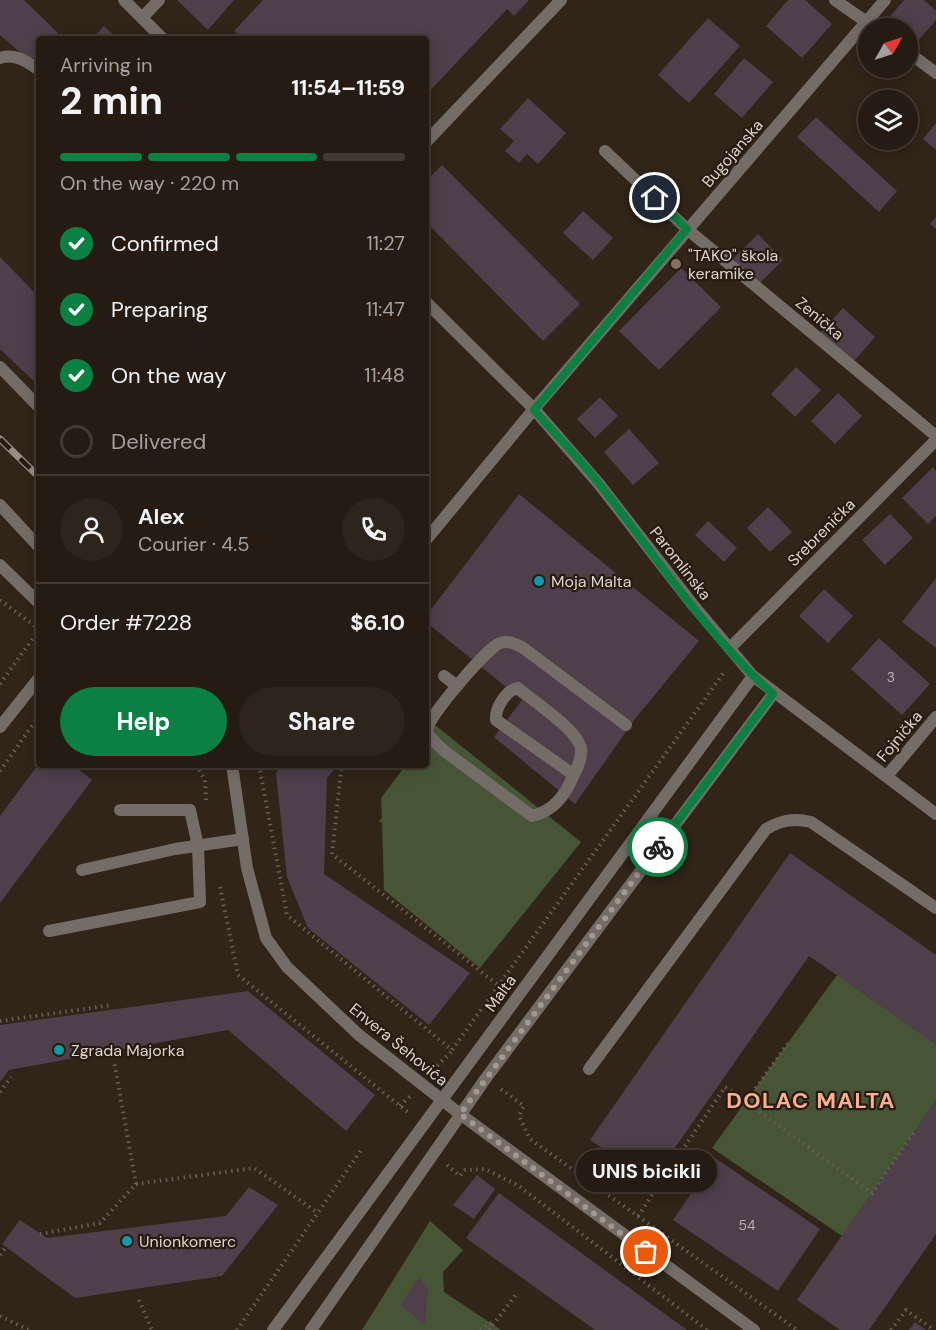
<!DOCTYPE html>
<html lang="en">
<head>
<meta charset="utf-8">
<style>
  :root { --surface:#251b12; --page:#2d241b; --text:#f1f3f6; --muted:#a3a19f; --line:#423932; --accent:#0b8043 }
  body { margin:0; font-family:"DM Sans",sans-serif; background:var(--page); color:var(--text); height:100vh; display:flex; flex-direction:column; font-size:22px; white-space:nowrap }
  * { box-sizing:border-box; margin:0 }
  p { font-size:20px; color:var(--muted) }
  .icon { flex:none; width:33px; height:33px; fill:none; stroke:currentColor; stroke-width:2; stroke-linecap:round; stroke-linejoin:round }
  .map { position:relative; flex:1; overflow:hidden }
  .drawer { position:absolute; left:36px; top:36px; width:393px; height:732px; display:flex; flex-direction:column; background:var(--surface); border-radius:6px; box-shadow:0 3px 15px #0003,0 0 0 2px var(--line) }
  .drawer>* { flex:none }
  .needle { width:39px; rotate:51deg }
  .buttons { position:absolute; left:858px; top:18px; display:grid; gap:12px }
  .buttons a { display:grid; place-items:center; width:60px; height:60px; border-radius:50%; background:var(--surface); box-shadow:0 3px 15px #0003,0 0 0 2px var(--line); font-size:30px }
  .pin { position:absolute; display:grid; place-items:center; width:51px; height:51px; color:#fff; margin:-26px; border:3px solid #fff; border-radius:50%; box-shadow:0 2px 6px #0007 }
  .courier { position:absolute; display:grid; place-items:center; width:60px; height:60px; margin:-30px; border:4px solid #0b8043; border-radius:50%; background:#fff; color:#222; box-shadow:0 2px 8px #0007 }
  .bubble { position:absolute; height:42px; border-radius:21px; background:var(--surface); box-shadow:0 3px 15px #0003,0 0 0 2px var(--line); font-size:20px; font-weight:700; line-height:42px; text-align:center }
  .overview em { font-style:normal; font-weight:700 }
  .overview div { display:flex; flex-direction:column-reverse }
  .overview { display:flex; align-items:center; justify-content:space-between; height:102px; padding:0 24px }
  h1 { font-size:39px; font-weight:700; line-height:45px }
  .bar { display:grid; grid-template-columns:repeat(4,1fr); gap:9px 6px; align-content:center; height:72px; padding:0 24px }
  .bar i { height:8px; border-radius:4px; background:var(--line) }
  .bar .current { background:var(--accent) }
  .bar p { grid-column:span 4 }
  .line { display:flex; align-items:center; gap:15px; padding:0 24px; border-top:2px solid var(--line) }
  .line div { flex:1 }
  .round { display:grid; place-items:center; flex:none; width:63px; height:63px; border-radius:32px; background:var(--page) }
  ol { padding:0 24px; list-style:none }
  li { display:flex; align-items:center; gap:18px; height:66px }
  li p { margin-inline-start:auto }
  li .icon { padding:6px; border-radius:50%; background:var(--accent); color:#fff; stroke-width:4 }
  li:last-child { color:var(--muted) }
  li i { width:33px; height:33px; border:3px solid var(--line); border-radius:50% }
  .cta { display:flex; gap:12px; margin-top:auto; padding:12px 24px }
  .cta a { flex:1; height:69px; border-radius:36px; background:var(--accent); color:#fff; font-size:24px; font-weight:700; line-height:69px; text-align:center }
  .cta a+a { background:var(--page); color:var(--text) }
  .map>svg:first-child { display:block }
</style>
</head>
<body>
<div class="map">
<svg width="936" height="1330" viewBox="0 0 936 1330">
  <rect width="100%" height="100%" fill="#312418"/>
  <g fill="#475537">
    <polygon points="435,725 581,842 480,968 384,890 382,823 379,821 382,817 381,798 406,765 426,765 426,738"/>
    <polygon points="837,975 936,1044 936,1101 842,1236 712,1148"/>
    <polygon points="430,1221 463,1250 443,1272 444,1292 501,1330 362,1330"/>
  </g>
  <g fill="#4e3f4a">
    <polygon points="0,0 24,0 58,33 52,39 39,39 39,53 30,61 0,35"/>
    <polygon points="177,0 234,0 208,30"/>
    <polygon points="263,0 529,0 514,16 507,9 426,95 426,39 243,39 234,31"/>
    <polygon points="788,0 805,0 832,24 802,58 766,26"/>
    <polygon points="904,0 924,0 936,11 936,20 910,50 908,48 908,28 882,26"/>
    <polygon points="708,18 740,46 689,103 658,75"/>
    <polygon points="104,26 117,39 92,39"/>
    <polygon points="744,58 773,82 742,118 714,94"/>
    <polygon points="528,98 566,133 538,164 527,154 519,163 505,151 514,141 500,129"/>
    <polygon points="816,117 897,191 879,212 797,137"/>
    <polygon points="936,123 936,150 923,139"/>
    <polygon points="442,165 580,304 543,341 426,222 426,181"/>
    <polygon points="583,211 613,238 593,260 563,233"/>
    <polygon points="936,217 936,229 930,224"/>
    <polygon points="758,234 783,260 759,284 733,259"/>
    <polygon points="0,257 39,297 39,386 0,349"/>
    <polygon points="681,268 721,307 659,370 619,331"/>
    <polygon points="843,308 875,337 852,363 820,333"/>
    <polygon points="796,367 821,390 795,417 771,394"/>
    <polygon points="838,393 862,416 835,444 811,421"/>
    <polygon points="600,397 618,416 595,438 577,419"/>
    <polygon points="629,429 659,463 633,485 604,452"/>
    <polygon points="933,467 936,471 936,516 928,524 902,498"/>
    <polygon points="519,494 699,641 635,719 575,804 494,737 522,700 426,622 426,616"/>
    <polygon points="768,507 792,532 770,552 747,528"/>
    <polygon points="890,514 913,538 885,565 862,540"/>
    <polygon points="708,521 737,548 724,562 695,535"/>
    <polygon points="936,578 936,648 902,622"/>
    <polygon points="824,589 853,616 828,643 799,616"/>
    <polygon points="879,638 930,684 902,715 851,669"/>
    <polygon points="38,765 73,765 92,780 0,903 0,816"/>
    <polygon points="281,765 338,765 327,778 324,874 470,973 429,1025 308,928 287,877 276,773"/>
    <polygon points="790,853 936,955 936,1044 809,956 651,1182 590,1140"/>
    <polygon points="248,991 375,1095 346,1131 228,1030 9,1070 0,1082 0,1025"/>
    <polygon points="936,1101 936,1234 869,1330 840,1330 797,1300"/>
    <polygon points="715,1158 820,1229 778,1291 673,1220"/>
    <polygon points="477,1175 495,1189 474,1219 453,1205"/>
    <polygon points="249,1187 278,1205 222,1276 75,1298 2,1244 20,1220 47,1238 226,1216"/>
    <polygon points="499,1193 687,1330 595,1330 466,1238"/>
    <polygon points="419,1277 428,1289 425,1325 400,1305"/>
    <polygon points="915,1322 926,1330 909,1330"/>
  </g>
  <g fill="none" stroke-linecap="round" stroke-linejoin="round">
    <g stroke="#6a5f54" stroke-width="4" stroke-dasharray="1.5 4.5" stroke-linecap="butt">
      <polyline points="0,600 39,629"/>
      <polyline points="0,684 39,630"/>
      <polyline points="196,765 205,780 206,800"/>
      <polyline points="259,765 287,915 452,1050 725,671"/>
      <polyline points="346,765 341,770 332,854 498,985"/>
      <polyline points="0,771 39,716"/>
      <polyline points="220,887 238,975 410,1114"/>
      <polyline points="0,1021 112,1005"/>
      <polyline points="433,1070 452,1051"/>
      <polyline points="501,1089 524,1106 519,1116 530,1139 797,1330"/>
      <polyline points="0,1092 11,1077"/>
      <polyline points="745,1103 789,1042"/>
      <polyline points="400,1106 410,1096"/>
      <polyline points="447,1165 460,1176 465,1170 485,1169 519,1186 707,1330"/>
      <polyline points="136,1184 254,1168 318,1213"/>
      <polyline points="638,1216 725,1087 872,1193 915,1131"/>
      <polyline points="40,1234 100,1223 136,1184 114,1061"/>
      <polyline points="0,1255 6,1247"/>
      <polyline points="139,1300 152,1330"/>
      <polyline points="0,1316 29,1330"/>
      <polyline points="237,1330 361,1150"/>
      <polyline points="480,1330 494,1321"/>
      <polyline points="489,1330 518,1292"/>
      <polyline points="891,1330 906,1310 934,1330"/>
    </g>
    <g stroke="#746c67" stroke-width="12">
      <path d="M 0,58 C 16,53 27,62 39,70"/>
      <polyline points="426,142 561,0"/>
      <polyline points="0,367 39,407"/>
      <polyline points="444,676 457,686"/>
      <path d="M 574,775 L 496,720 C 495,708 506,690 518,688 C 533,701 573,727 580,745 C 585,756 574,774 569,785 C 561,801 549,812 532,816 L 443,750 L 429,736 C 427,731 426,731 428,727 C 431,714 488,647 500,643 C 508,640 515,644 522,647 L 626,725"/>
      <polyline points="82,870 175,849 243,839"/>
      <polyline points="49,931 200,902 198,846 190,810 120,810"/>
      <path d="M 589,1069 L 766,829 C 782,820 793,818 811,822 L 936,908"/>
    </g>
    <g stroke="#746c67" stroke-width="12">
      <polyline points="124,0 163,39"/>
      <polyline points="835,0 875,28"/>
      <polyline points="142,18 159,0"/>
      <polyline points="908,52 936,73"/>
      <polyline points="605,151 687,229 936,436"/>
      <polyline points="426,302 534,409 599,484 693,605 753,676 936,814"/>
      <polyline points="0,505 39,547"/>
      <polyline points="426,540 534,409 885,0"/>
      <polyline points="0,565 39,603"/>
      <polyline points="730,648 936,440"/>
      <polyline points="0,727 39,678"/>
      <polyline points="232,765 247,868 266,938 287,967 359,1035 460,1114 754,1330"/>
      <polyline points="887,776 936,717"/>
      <polyline points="273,1330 753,676"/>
      <polyline points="311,1330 486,1078 773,694"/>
    </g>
    <g stroke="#978d84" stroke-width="7">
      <polyline id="rail" points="0,439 39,477"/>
    </g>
    <use href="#rail" stroke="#271b0f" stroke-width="4.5" stroke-dasharray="14" stroke-linecap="butt"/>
  </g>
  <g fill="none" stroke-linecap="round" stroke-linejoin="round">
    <polyline stroke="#a1988e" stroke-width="6" stroke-dasharray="0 10.8" points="646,1252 460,1114 658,847"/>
    <path stroke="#0b8043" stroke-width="8" d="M 655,198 L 687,229 L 534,410 C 556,435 580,459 601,486 C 656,556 706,634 773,694 L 658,847"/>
  </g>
  <circle fill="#8d6e63" stroke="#271b0f" stroke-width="2" cx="676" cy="264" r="6"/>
  <g fill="#0f9aa8" stroke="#271b0f" stroke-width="2">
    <circle cx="539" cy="581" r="6"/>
    <circle cx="59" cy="1050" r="6"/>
    <circle cx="127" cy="1241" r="6"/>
  </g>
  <g text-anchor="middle" stroke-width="4.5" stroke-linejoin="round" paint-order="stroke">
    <g font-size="14" fill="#bab0ad">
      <text x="891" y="682">3</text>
      <text x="747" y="1230">54</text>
    </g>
    <g font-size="16" fill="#ded6ce" stroke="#271b0f">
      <text transform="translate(732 153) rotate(-49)" y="6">Bugojanska</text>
      <text transform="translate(820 318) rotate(40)" y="6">Zenička</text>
      <text transform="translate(821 532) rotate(-45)" y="6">Srebrenička</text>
      <text transform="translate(681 563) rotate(52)" y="6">Paromlinska</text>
      <text transform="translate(899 736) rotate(-50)" y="6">Fojnička</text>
      <text transform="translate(500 993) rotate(-54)" y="6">Malta</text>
      <text transform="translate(399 1044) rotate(39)" y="6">Envera Šehovića</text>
    </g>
    <g font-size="16" fill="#ded6ce" stroke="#271b0f" text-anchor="start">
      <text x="688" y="261">"TAKO" škola<tspan x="688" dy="18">keramike</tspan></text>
      <text x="551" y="587">Moja Malta</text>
      <text x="71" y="1056">Zgrada Majorka</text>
      <text x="139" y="1247">Unionkomerc</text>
    </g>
    <g font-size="22" font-weight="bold" letter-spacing="1.5" fill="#fcb08f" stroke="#271b0f">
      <text x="811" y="1108">DOLAC MALTA</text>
    </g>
  </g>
</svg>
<div class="buttons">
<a><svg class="needle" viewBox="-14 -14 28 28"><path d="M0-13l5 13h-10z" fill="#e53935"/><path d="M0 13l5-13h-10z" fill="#a3a19f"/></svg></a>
<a><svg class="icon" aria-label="layers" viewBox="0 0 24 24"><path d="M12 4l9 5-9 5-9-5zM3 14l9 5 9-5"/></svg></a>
</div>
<div class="pin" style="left:646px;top:1252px;background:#ea580c"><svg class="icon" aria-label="bag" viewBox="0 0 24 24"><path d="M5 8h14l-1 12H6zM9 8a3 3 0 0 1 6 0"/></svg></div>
<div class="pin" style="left:655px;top:198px;background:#1f2937"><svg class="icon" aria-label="home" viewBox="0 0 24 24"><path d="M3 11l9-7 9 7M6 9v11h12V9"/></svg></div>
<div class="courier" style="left:658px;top:847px"><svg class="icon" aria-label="bike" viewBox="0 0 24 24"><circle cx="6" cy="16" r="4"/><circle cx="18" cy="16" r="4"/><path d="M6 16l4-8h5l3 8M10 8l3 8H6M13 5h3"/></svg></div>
<div class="bubble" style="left:576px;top:1150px;width:141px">UNIS bicikli</div>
<section class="drawer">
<div class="overview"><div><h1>2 min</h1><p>Arriving in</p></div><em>11:54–11:59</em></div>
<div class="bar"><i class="current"></i><i class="current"></i><i class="current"></i><i></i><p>On the way · 220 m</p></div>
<ol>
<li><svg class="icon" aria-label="check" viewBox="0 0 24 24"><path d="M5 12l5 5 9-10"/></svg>Confirmed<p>11:27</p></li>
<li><svg class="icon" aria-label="check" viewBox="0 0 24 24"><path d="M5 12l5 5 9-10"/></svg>Preparing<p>11:47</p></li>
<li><svg class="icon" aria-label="check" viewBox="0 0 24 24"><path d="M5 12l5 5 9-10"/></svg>On the way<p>11:48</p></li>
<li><i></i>Delivered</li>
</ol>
<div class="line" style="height:108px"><a class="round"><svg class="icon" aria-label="person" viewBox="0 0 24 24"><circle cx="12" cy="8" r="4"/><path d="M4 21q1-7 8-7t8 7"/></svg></a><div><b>Alex</b><p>Courier · 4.5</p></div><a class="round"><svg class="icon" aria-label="phone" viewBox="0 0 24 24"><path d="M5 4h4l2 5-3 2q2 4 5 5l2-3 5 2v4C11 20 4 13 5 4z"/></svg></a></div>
<div class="line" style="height:78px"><div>Order #7228</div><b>$6.10</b></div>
<div class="cta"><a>Help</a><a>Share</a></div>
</section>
</div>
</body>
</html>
